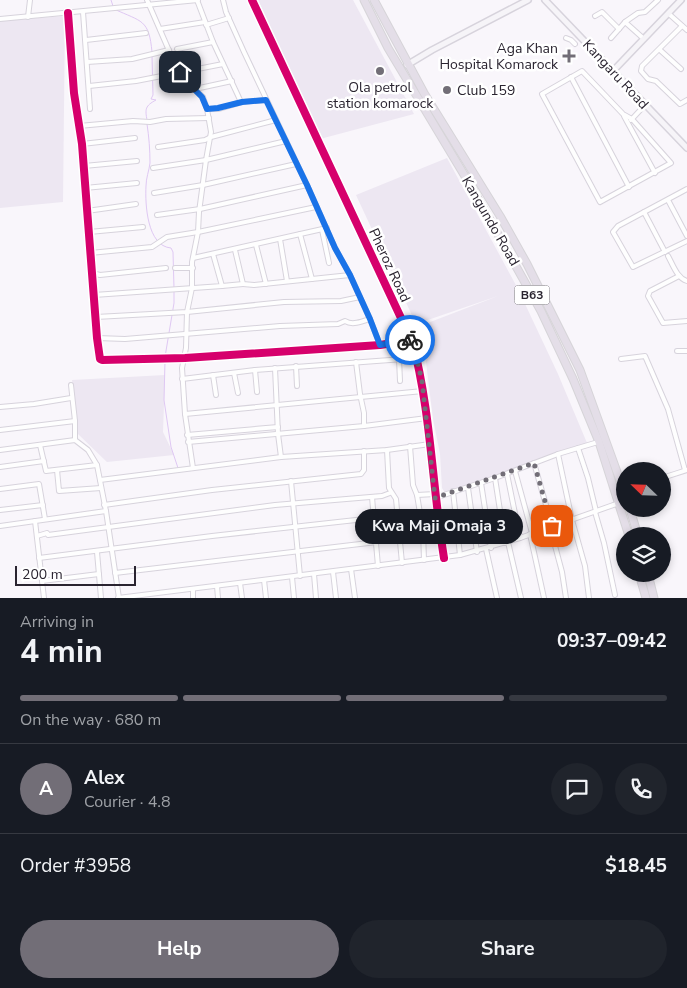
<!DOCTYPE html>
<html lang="en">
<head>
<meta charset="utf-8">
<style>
  :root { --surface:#171b24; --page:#20242c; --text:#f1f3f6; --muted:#9ea1a6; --line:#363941; --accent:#726e77 }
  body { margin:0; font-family:"Nunito Sans",sans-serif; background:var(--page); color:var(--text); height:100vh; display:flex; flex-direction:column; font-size:19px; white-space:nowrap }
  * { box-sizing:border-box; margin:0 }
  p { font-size:16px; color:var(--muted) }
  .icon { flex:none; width:28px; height:28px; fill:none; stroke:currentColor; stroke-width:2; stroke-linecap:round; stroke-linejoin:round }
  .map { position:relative; height:598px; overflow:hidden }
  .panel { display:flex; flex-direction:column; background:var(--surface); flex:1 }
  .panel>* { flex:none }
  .needle { width:32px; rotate:293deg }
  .fabs { position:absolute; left:616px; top:462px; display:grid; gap:10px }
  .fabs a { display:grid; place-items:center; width:55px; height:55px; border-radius:50%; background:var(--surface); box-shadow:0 2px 8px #0003; font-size:25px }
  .scale { position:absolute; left:15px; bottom:12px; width:121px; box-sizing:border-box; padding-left:5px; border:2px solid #2a2430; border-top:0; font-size:14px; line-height:18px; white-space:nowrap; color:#2a2430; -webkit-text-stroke:4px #fff; paint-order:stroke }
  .pin { position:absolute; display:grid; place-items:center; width:42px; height:42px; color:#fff; margin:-21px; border-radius:10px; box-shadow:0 2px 8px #0006 }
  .courier { position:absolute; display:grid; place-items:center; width:50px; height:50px; margin:-25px; border:4px solid #1a73e8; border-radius:50%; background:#fff; color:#222; box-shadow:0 1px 6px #0007 }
  .bubble { position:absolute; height:35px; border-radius:18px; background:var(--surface); box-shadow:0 2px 8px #0003; font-size:16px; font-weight:700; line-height:35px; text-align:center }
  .headline em { font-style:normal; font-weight:700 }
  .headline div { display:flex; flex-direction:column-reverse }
  .headline { display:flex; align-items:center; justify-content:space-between; height:85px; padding:0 20px }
  h1 { font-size:32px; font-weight:700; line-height:38px }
  .bar { display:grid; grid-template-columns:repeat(4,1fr); gap:8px 5px; align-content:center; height:60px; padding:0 20px }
  .bar i { height:6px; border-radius:4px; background:var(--line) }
  .bar .active { background:var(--accent) }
  .bar p { grid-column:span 4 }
  .line { display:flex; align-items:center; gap:12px; padding:0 20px; border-top:1px solid var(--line) }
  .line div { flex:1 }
  .round { display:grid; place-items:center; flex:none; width:52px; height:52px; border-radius:26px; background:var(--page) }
  .button { display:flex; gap:10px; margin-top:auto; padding:10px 20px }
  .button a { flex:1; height:58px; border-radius:30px; background:var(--accent); color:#fff; font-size:20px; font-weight:700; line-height:58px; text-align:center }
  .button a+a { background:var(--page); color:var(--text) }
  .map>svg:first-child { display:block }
</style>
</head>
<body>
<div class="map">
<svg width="687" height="598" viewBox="0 0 687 598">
  <rect width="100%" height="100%" fill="#f9f6fb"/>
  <g fill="#ede7f2">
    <polygon points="258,0 353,0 414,114 320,139"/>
    <polygon points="65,16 63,202 0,208 0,21"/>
    <polygon points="447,158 518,289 558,374 587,443 445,493 442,488 440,454 433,419 425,354 412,329 498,296 416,324 356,195"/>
    <polygon points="165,375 163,432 174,455 107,462 78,434 72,380"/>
  </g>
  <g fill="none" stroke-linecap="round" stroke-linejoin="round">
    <g stroke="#dfc8f3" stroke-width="1">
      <path d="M 111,0 L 114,9 C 142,22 149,19 152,52"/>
      <path d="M 147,120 C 145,109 145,106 156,100 L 151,99 L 153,95 L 152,56"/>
      <path d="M 147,124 C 149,137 150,150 150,163 C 149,171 146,178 146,186 C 145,204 147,246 171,248 L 173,252 L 174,288"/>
      <polyline points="165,357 174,303 174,292"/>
      <polyline points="165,361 164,400 171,447 178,468"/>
    </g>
    <g stroke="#d7d3dc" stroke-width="6">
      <g id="street">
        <polyline points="147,0 174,62 192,87 203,97 207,109 218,109 242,102 266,100"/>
        <polyline points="197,0 213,42 241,102"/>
        <polyline points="223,0 226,12 244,52 307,185 335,248 350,275 370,319 380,345"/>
        <path d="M 252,0 L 409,335 L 412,340 C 431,411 432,485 444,558"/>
        <polyline points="83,12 90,109"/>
        <polyline points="68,13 74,93 82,144 97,338 100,359 102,360 185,358 380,345 412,340"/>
        <polyline points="669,14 687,30"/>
        <polyline points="595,16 602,12 619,29 625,22 644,39"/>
        <polyline points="28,17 30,0"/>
        <polyline points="0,19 198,0"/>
        <polyline points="625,22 638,13 645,12 658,0"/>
        <polyline points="206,25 229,18"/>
        <polyline points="682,26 642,66 641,71 648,79 656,81 680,104 687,100"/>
        <polyline points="160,29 205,22"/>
        <polyline points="566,38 571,40 575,44"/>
        <polyline points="611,38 619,29"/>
        <polyline points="86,40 146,33"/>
        <polyline points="177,49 213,42"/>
        <polyline points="660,50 681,69"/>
        <polyline points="87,62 132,59 169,50"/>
        <polygon points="582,71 623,114 632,119 671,163 600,202 542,94"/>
        <polyline points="571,77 629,187"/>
        <polyline points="89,86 136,81 223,64"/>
        <polyline points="195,89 232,81"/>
        <polyline points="207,109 211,132 206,160 286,141"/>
        <polyline points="624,116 655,173"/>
        <polyline points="631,120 645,105"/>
        <polyline points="79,126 133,121 150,122 166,119 209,118"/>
        <polyline points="82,144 135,138"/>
        <polyline points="158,147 205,140 211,137 276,120"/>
        <polyline points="84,166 137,161"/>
        <polyline points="153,168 206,160 199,212 198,232 192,262 192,288 187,312 186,348 182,368 185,414 193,468"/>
        <polyline points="85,188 137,183"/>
        <polyline points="687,189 618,226 613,232 633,267 687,241"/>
        <polyline points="154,193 203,185 296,164"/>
        <polyline points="668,200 687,236"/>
        <polyline points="87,211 136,204"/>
        <polyline points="644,212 665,252"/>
        <polyline points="157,215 200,209 307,185"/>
        <polyline points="322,230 329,263"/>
        <polyline points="89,232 143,227"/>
        <polyline points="300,234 312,279"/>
        <polyline points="280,239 287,281"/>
        <polyline points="256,245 266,284"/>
        <polyline points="235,250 243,284 254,285 350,275"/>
        <polyline points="90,253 152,247 167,237 198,232 316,207"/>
        <path d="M 668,256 C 673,265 677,278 687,281"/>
        <polyline points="193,258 327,228"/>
        <polyline points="175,268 193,268"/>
        <polyline points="92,273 100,275 166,268"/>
        <polyline points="679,276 650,291 648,296 663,323 687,321"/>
        <polyline points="222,286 243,284"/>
        <polyline points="94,295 222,286 213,254"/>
        <polyline points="96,317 187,312 284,302 341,301 360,297"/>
        <path d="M 97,338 L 125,339 L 280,326 L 338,324 L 345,321 C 353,326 362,321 370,319"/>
        <polyline points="677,351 687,351"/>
        <polyline points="399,359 400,381"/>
        <polyline points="621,359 645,356 668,409 685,470"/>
        <polyline points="356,362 360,394 364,413 364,426"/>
        <polyline points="296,366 297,386"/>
        <polyline points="275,368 278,434 281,457"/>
        <polyline points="255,370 257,392"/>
        <polyline points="234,373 238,393"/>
        <polyline points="213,375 216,395"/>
        <polyline points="182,379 255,370 417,358"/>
        <polyline points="71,385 75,421 75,440"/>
        <polyline points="0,407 34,404 71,398"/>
        <polyline points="185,414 423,391"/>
        <polyline points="0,430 75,421"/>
        <polyline points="187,435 278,427"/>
        <polyline points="188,442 364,426 427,418"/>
        <polyline points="40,445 46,471 97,465"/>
        <polyline points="410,446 413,485 417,495 423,531 424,560"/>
        <polyline points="578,448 588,478 596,511"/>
        <polyline points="0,450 75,440 88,450 97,465 106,511 119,598"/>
        <polyline points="387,450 389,488 396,499 402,563"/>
        <polyline points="558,454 572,520 585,566 589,598"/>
        <polyline points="534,463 552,526"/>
        <polyline points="0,467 44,461"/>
        <polyline points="57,470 59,491 101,488"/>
        <polyline points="515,471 532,533"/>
        <polyline points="507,474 520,538"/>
        <polyline points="495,478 505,543"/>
        <polyline points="662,478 687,470"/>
        <polyline points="100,480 281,457 387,450 430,444"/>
        <polyline points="291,481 300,576"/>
        <polyline points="481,483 491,548"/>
        <polyline points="468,488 477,552"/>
        <polyline points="0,489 39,484 45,519"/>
        <polyline points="453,491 460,555"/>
        <polyline points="417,495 435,494"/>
        <polyline points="372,497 378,566"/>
        <polyline points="435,498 495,478 558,454 598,442"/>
        <polyline points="104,505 212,490 361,474 364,470 364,451"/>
        <polyline points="0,510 43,505"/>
        <polyline points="595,512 604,543 615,595"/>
        <polyline points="35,521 44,598"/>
        <polyline points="0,526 106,511"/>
        <polyline points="550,527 562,572 566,598"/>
        <polyline points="530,534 544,598"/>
        <polyline points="37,536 47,533 48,535 275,505 382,496 390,493"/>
        <polyline points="508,542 521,598"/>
        <polyline points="486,549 497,598"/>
        <polyline points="97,552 101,598"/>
        <polyline points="39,558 212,536 374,518"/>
        <polyline points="351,569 355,598"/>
        <polyline points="333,572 336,598"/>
        <polyline points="115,573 377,542"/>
        <polyline points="314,574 316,598"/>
        <polyline points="292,577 294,598"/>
        <polyline points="264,580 266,598"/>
        <polyline points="42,581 99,574"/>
        <polyline points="240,583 242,598"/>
        <polyline points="217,586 218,598"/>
        <polyline points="193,589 193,598"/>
        <polyline points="118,598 460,555 520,538 619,503"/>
      </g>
    </g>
    <g stroke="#d7d3dc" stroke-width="8">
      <g id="secondary">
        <polyline points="545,0 687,148"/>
        <polyline points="407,65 432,50 528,0"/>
        <polyline points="613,71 681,0"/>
      </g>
    </g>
    <g stroke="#d6d4d8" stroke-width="9">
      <g id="highway">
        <polyline points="364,0 388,48 472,188 541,311 573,379 599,442 629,536"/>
        <polyline points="374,0 424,93 500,216 527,264 580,370 625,494"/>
        <polyline points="630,509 638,536"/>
        <polyline points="639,574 646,598"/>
        <polyline points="648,574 654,598"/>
      </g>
    </g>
    <use href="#street" stroke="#fefefe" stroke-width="4"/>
    <use href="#secondary" stroke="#f6f4f8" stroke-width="5"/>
    <use href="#highway" stroke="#e4dee8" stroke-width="7"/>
    <g stroke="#fff" stroke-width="11">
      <g id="cycleway">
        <path d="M 252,0 L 409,335 L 412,340 C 431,411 432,485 444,558"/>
        <polyline points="68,13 74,93 82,144 97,338 100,359 102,360 185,358 380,345 412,340"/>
      </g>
    </g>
    <use href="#cycleway" stroke="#d6006c" stroke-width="8"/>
  </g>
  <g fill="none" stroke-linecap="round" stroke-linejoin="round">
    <polyline stroke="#726e77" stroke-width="5" stroke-dasharray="0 9" points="410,340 412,340 422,381 435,498 534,463 552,526"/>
    <polyline stroke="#1a73e8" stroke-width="6" points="180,72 192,87 202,97 207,109 218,108 242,102 266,100 307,185 335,248 350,275 370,319 380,345 410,340"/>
  </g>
  <g fill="#726e77" stroke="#fff" stroke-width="2">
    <path d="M566.5 48.5h5v5h5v5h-5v5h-5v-5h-5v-5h5z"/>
    <circle cx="380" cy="71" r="5"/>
    <circle cx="447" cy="90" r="5"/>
  </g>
  <g text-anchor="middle" stroke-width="5" stroke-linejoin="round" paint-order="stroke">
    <rect fill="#fff" stroke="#6a666e" stroke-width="1" x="514.5" y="285.5" width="35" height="19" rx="4"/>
    <g font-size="12" font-weight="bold" fill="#2a2430">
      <text x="532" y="299">B63</text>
    </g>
    <g font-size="14" fill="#2a2430" stroke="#fff" text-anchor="end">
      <text x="558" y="53">Aga Khan<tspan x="558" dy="16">Hospital Komarock</tspan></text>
      <text x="380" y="92" text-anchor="middle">Ola petrol<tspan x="380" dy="16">station komarock</tspan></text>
      <text x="457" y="95" text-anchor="start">Club 159</text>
    </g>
    <g font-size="14" fill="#2a2430" stroke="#fff">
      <text transform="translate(616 74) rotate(47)" y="5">Kangaru Road</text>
      <text transform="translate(491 221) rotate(60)" y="5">Kangundo Road</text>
      <text transform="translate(390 265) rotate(65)" y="5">Pheroz Road</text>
    </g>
  </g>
</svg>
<div class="fabs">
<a><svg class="needle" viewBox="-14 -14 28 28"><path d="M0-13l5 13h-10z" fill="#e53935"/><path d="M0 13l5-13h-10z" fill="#9ea1a6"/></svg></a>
<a><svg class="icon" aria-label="layers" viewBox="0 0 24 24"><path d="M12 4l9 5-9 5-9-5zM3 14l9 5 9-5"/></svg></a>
</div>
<div class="scale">200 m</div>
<div class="pin" style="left:552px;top:526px;background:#ea580c"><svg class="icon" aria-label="bag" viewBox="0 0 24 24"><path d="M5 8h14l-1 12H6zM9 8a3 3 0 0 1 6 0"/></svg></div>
<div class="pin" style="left:180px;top:72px;background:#1f2937"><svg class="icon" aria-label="home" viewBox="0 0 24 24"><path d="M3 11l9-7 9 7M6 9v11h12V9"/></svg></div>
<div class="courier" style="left:410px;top:340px"><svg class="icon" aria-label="bike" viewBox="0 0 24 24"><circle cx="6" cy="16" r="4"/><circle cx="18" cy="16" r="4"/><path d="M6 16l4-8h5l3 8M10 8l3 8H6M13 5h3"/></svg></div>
<div class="bubble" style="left:355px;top:509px;width:168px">Kwa Maji Omaja 3</div>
</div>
<section class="panel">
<div class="headline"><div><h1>4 min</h1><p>Arriving in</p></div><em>09:37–09:42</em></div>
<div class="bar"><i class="active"></i><i class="active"></i><i class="active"></i><i></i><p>On the way · 680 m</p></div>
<div class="line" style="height:90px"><b class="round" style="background:var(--accent);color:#fff">A</b><div><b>Alex</b><p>Courier · 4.8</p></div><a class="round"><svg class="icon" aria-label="chat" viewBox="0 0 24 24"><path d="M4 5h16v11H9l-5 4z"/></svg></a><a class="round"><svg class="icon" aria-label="phone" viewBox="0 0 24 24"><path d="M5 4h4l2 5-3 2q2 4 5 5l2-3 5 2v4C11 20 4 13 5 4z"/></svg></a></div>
<div class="line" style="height:65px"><div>Order #3958</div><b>$18.45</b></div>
<div class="button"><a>Help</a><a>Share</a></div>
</section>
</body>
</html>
